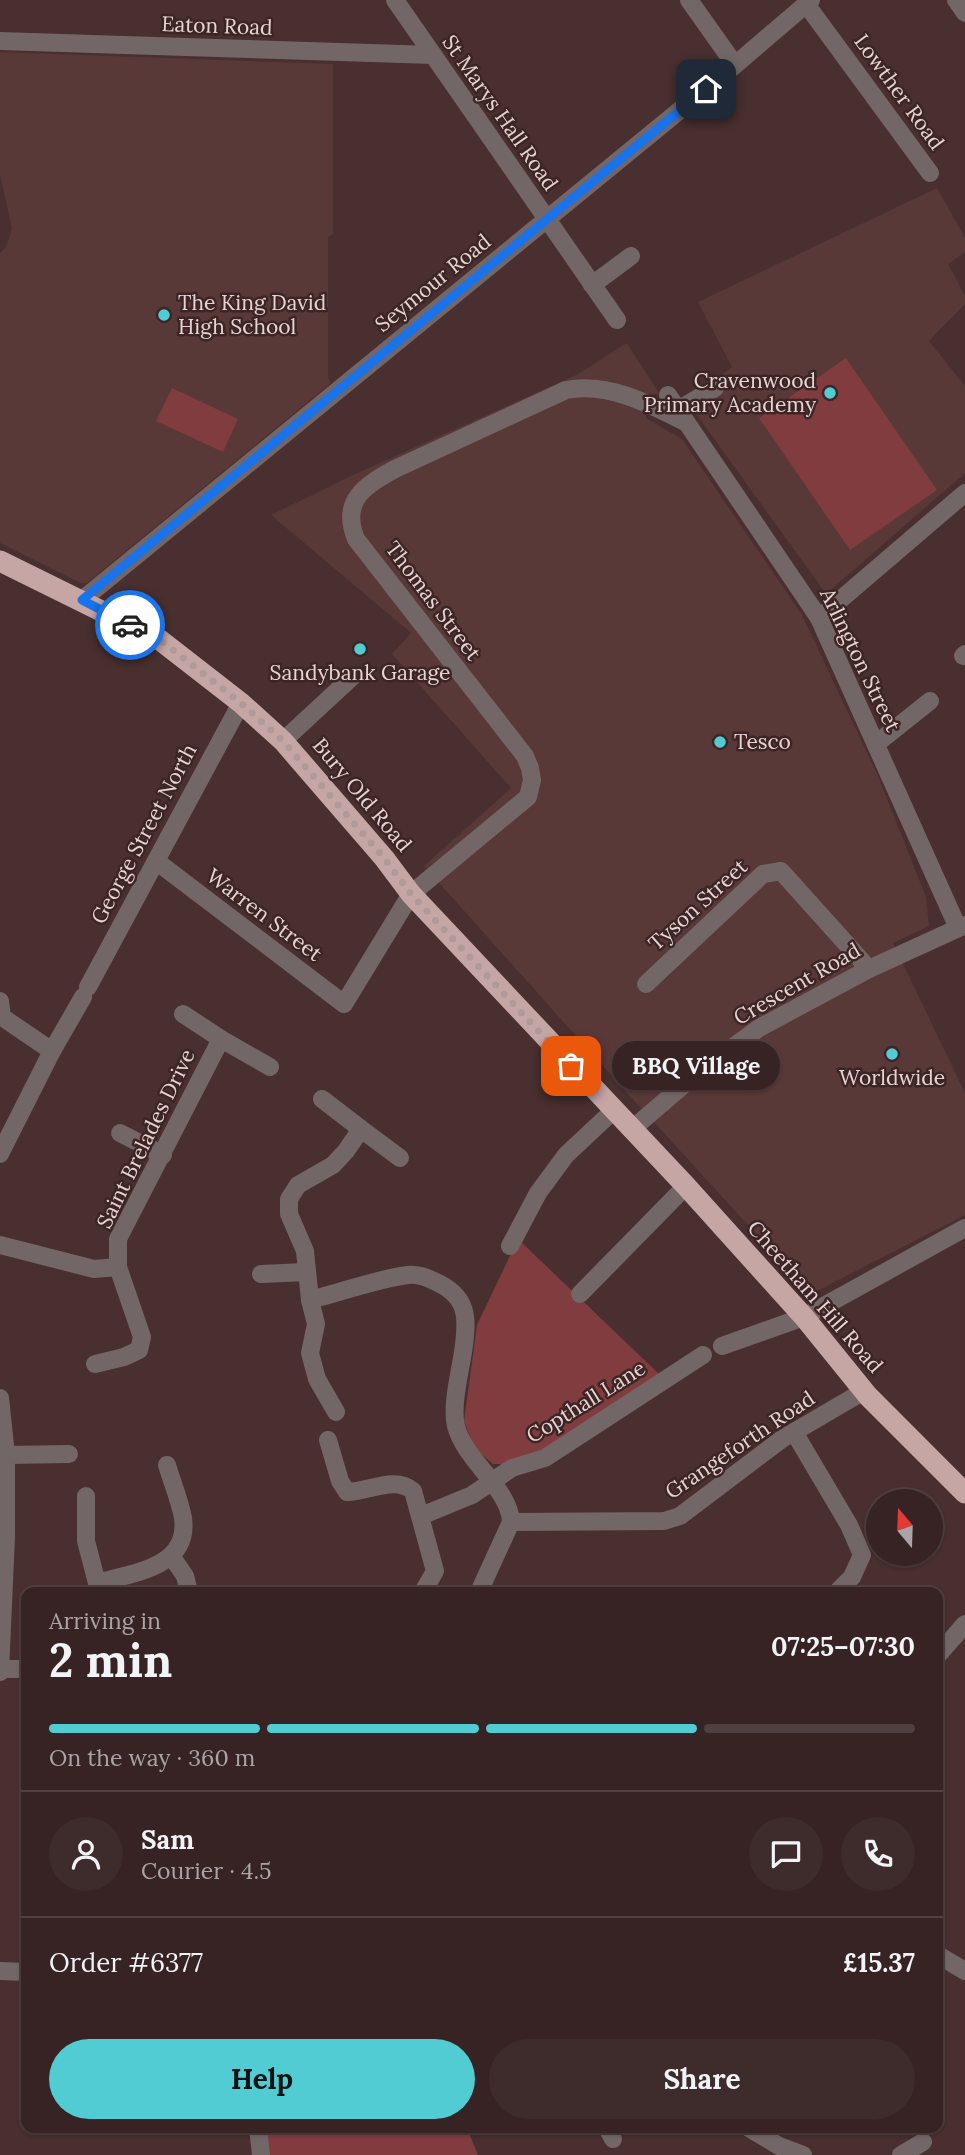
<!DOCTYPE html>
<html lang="en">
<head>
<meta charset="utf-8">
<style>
  :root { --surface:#372323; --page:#3e2b2b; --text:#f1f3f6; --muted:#aaa4a6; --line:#514041; --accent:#51ccd2 }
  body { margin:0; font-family:Lora,serif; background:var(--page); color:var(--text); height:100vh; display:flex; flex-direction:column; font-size:26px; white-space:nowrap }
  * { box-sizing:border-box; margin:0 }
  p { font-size:23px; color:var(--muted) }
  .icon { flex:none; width:38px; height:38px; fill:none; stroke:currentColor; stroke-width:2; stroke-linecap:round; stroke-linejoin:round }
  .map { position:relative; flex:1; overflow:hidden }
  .panel { position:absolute; left:21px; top:1587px; width:922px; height:546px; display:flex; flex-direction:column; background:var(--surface); border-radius:14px; box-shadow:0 2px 5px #0004,0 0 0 2px var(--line) }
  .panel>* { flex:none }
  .needle { width:46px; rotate:341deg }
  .fabs { position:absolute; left:866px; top:1489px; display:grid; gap:14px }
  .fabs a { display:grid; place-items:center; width:77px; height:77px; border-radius:50%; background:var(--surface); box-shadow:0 2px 5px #0004,0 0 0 2px var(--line); font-size:35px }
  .pin { position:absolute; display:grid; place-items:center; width:60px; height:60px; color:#fff; margin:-30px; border-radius:14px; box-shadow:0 4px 10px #0006 }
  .courier { position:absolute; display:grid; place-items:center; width:70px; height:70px; margin:-35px; border:5px solid #1a73e8; border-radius:50%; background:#fff; color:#222; box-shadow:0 2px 9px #0007 }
  .bubble { position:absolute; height:49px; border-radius:24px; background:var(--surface); box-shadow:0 2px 5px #0004,0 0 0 2px var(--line); font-size:23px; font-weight:700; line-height:49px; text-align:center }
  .head em { font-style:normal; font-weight:700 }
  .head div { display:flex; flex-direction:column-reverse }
  .head { display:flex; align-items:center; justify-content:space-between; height:119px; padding:0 28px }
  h1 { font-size:46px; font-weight:700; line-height:52px }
  .bar { display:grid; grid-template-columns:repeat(4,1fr); gap:10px 7px; align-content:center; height:84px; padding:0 28px }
  .bar i { height:9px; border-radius:5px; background:var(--line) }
  .bar .on { background:var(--accent) }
  .bar p { grid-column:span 4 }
  .line { display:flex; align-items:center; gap:18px; padding:0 28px; border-top:2px solid var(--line) }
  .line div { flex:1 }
  .round { display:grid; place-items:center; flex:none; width:74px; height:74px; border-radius:37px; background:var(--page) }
  .button { display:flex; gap:14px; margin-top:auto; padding:14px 28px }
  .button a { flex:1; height:80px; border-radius:42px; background:var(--accent); color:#111; font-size:28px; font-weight:700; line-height:80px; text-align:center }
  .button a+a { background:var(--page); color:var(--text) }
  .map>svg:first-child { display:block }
</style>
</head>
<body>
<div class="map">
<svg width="965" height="2155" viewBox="0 0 965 2155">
  <rect width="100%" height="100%" fill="#492f2f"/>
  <g fill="#593838">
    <polygon points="0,52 333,64 333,234 328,237 328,377 331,383 87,583 81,583 0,543 0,253 6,247 12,229 0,174"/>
    <polygon points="937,188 965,238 965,252 948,264 965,296 965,304 929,341 965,386 965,473 826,594 686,400 732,367 698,302"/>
    <polygon points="627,343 659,393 645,397 646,418 682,439 802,615 878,776 926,897 929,926 893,943 965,1093 965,1215 811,1294 619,1084 424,866 511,788 392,654 411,633 271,515 353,475 576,375"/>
  </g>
  <g fill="#813c3f">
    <polygon points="846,358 937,490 850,550 759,418"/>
    <polygon points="172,388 238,419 223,452 156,421"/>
    <polygon points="518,1239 659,1374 542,1452 509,1464 493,1464 475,1449 464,1421 477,1325"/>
    <polygon points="267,2128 467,2128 478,2155 269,2155"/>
  </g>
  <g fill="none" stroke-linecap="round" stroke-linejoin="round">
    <g stroke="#736666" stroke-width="18">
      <polyline points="395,0 617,320"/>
      <polyline points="689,0 735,65"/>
      <polyline points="956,0 965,13"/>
      <polyline points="806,4 930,173"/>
      <polyline points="0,41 433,55"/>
      <polyline points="592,285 631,256"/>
      <polyline points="668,395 819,618 958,928"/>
      <polyline points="678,410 715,388"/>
      <polyline points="82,600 735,65 811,0"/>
      <polyline points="819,618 965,493"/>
      <polyline points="963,656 965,654"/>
      <polyline points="283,741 352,677"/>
      <polyline points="876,744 930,701"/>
      <path d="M 156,861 L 344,1004 L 411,894 L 528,797 L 532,780 L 530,768 L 525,756 L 356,539 C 340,500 366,485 395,469 L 566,390 C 607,382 648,403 685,422"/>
      <polyline points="646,984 763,874 781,871 869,969"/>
      <polyline points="88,987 241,703"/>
      <polyline points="0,1001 2,1017 52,1051"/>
      <polyline points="183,1014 221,1039"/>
      <polyline points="361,1129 400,1158"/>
      <polyline points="631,1130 694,1076 759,1028 869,969 965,925"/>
      <polyline points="120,1133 163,1155"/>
      <polyline points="0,1154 52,1051 83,997"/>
      <polyline points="0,1245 94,1269 118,1267"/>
      <polyline points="510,1246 538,1193 566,1155 613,1111"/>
      <polyline points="261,1274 306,1272"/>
      <polyline points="580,1294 686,1186"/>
      <polyline points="310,1300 305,1251 289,1214 289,1199 298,1185 333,1165 346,1151 361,1129 322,1099"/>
      <polyline points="722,1346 804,1317 965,1228"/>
      <polyline points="95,1364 124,1357 139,1350 142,1337 118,1267 118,1239 221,1039 270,1067"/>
      <polyline points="0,1398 6,1455 6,1536 0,1672"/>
      <path d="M 336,1412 L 317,1379 L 310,1353 L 316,1324 L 310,1300 C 339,1293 380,1278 408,1275 C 418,1274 426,1277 434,1281 C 469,1296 468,1318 463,1352 C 460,1372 451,1407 456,1426 C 465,1461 510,1489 511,1522 L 479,1592"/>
      <polyline points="794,1432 849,1525 862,1555 852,1577 837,1592"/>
      <path d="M 328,1440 L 340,1481 L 347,1492 C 369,1492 395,1475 413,1491 L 435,1571 L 423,1592"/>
      <polyline points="6,1455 69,1454"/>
      <polyline points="86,1496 86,1541 97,1583"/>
      <polyline points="421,1516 472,1495 512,1468 545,1458 703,1355"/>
      <polyline points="511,1522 664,1521 680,1516 782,1439 864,1391"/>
      <polyline points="172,1557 185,1576 189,1592"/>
      <path d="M 98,1592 L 97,1583 C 131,1573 190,1568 183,1518 C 180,1501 172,1482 167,1465"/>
      <polyline points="938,1655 965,1624"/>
      <polyline points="0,1669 26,1669"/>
      <polyline points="938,1955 965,1971"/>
      <polyline points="0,1971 26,1972"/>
      <polyline points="258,2128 261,2155"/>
      <polyline points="607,2128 613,2139"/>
      <polyline points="749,2128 779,2146 803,2155"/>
      <polyline points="901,2155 923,2142"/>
    </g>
    <polyline stroke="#c6a5a5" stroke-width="21" points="0,561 160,640 241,703 283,741 384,858 411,894 686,1186 804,1317 868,1396 965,1493"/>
  </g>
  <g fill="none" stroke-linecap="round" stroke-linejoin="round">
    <polyline stroke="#af9a9a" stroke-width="7" stroke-dasharray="0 12.6" points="130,625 160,640 241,703 283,741 384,858 411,894 571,1066"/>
    <polyline stroke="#1a73e8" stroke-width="9" points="130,625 82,600 706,89"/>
  </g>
  <g fill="#51ccd2" stroke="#3e2525" stroke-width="2.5">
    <circle cx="164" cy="315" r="7"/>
    <circle cx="830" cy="393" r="7"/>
    <circle cx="360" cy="649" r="7"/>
    <circle cx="720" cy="742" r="7"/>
    <circle cx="892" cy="1054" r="7"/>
  </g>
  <g text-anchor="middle" stroke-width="5" stroke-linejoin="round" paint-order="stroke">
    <g font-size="21" fill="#e6d4d4" stroke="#3e2525">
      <text transform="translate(217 26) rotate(2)" y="7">Eaton Road</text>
      <text transform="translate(899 92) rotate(54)" y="7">Lowther Road</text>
      <text transform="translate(500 113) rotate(55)" y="7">St Marys Hall Road</text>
      <text transform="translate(433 283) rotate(-39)" y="7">Seymour Road</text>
      <text transform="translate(433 601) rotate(53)" y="7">Thomas Street</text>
      <text transform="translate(860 660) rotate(64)" y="7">Arlington Street</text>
      <text transform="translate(362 795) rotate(50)" y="7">Bury Old Road</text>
      <text transform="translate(144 834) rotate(-62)" y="7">George Street North</text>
      <text transform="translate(698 905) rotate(-42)" y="7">Tyson Street</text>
      <text transform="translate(264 915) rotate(37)" y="7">Warren Street</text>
      <text transform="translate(797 984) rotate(-30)" y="7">Crescent Road</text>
      <text transform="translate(146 1139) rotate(-64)" y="7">Saint Brelades Drive</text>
      <text transform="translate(815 1297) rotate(49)" y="7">Cheetham Hill Road</text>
      <text transform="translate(586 1402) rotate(-32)" y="7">Copthall Lane</text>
      <text transform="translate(740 1445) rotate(-34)" y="7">Grangeforth Road</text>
    </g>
    <g font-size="21" fill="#e6d4d4" stroke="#3e2525" text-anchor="start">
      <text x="178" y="310">The King David<tspan x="178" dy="24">High School</tspan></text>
      <text x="816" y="388" text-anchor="end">Cravenwood<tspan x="816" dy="24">Primary Academy</tspan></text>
      <text x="360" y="680" text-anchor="middle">Sandybank Garage</text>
      <text x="734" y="749">Tesco</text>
      <text x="892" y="1085" text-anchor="middle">Worldwide</text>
    </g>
  </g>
</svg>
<div class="fabs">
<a><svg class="needle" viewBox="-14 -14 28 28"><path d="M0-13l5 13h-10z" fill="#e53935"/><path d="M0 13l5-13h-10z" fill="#aaa4a6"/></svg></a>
</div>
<div class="pin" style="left:571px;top:1066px;background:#ea580c"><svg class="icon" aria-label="bag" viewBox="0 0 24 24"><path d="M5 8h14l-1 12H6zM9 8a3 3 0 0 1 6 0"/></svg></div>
<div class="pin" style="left:706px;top:89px;background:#1f2937"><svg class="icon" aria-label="home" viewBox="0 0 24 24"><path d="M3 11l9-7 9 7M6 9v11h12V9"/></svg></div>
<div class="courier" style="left:130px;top:625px"><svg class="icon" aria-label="car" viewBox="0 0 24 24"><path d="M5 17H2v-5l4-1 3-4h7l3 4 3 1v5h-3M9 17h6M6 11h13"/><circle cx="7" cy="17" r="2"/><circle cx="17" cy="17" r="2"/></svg></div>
<div class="bubble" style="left:612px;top:1041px;width:168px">BBQ Village</div>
<section class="panel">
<div class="head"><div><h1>2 min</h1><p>Arriving in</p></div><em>07:25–07:30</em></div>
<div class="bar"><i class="on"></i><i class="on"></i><i class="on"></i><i></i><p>On the way · 360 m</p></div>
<div class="line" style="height:126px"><a class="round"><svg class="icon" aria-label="person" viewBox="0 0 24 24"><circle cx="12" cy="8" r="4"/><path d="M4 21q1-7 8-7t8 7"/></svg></a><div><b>Sam</b><p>Courier · 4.5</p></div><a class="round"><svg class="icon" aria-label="chat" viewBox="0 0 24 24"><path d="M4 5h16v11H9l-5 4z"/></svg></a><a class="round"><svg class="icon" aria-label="phone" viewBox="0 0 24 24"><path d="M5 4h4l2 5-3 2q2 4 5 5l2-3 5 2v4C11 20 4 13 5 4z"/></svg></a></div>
<div class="line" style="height:91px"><div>Order #6377</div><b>£15.37</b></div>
<div class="button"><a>Help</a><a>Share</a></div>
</section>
</div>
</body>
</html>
